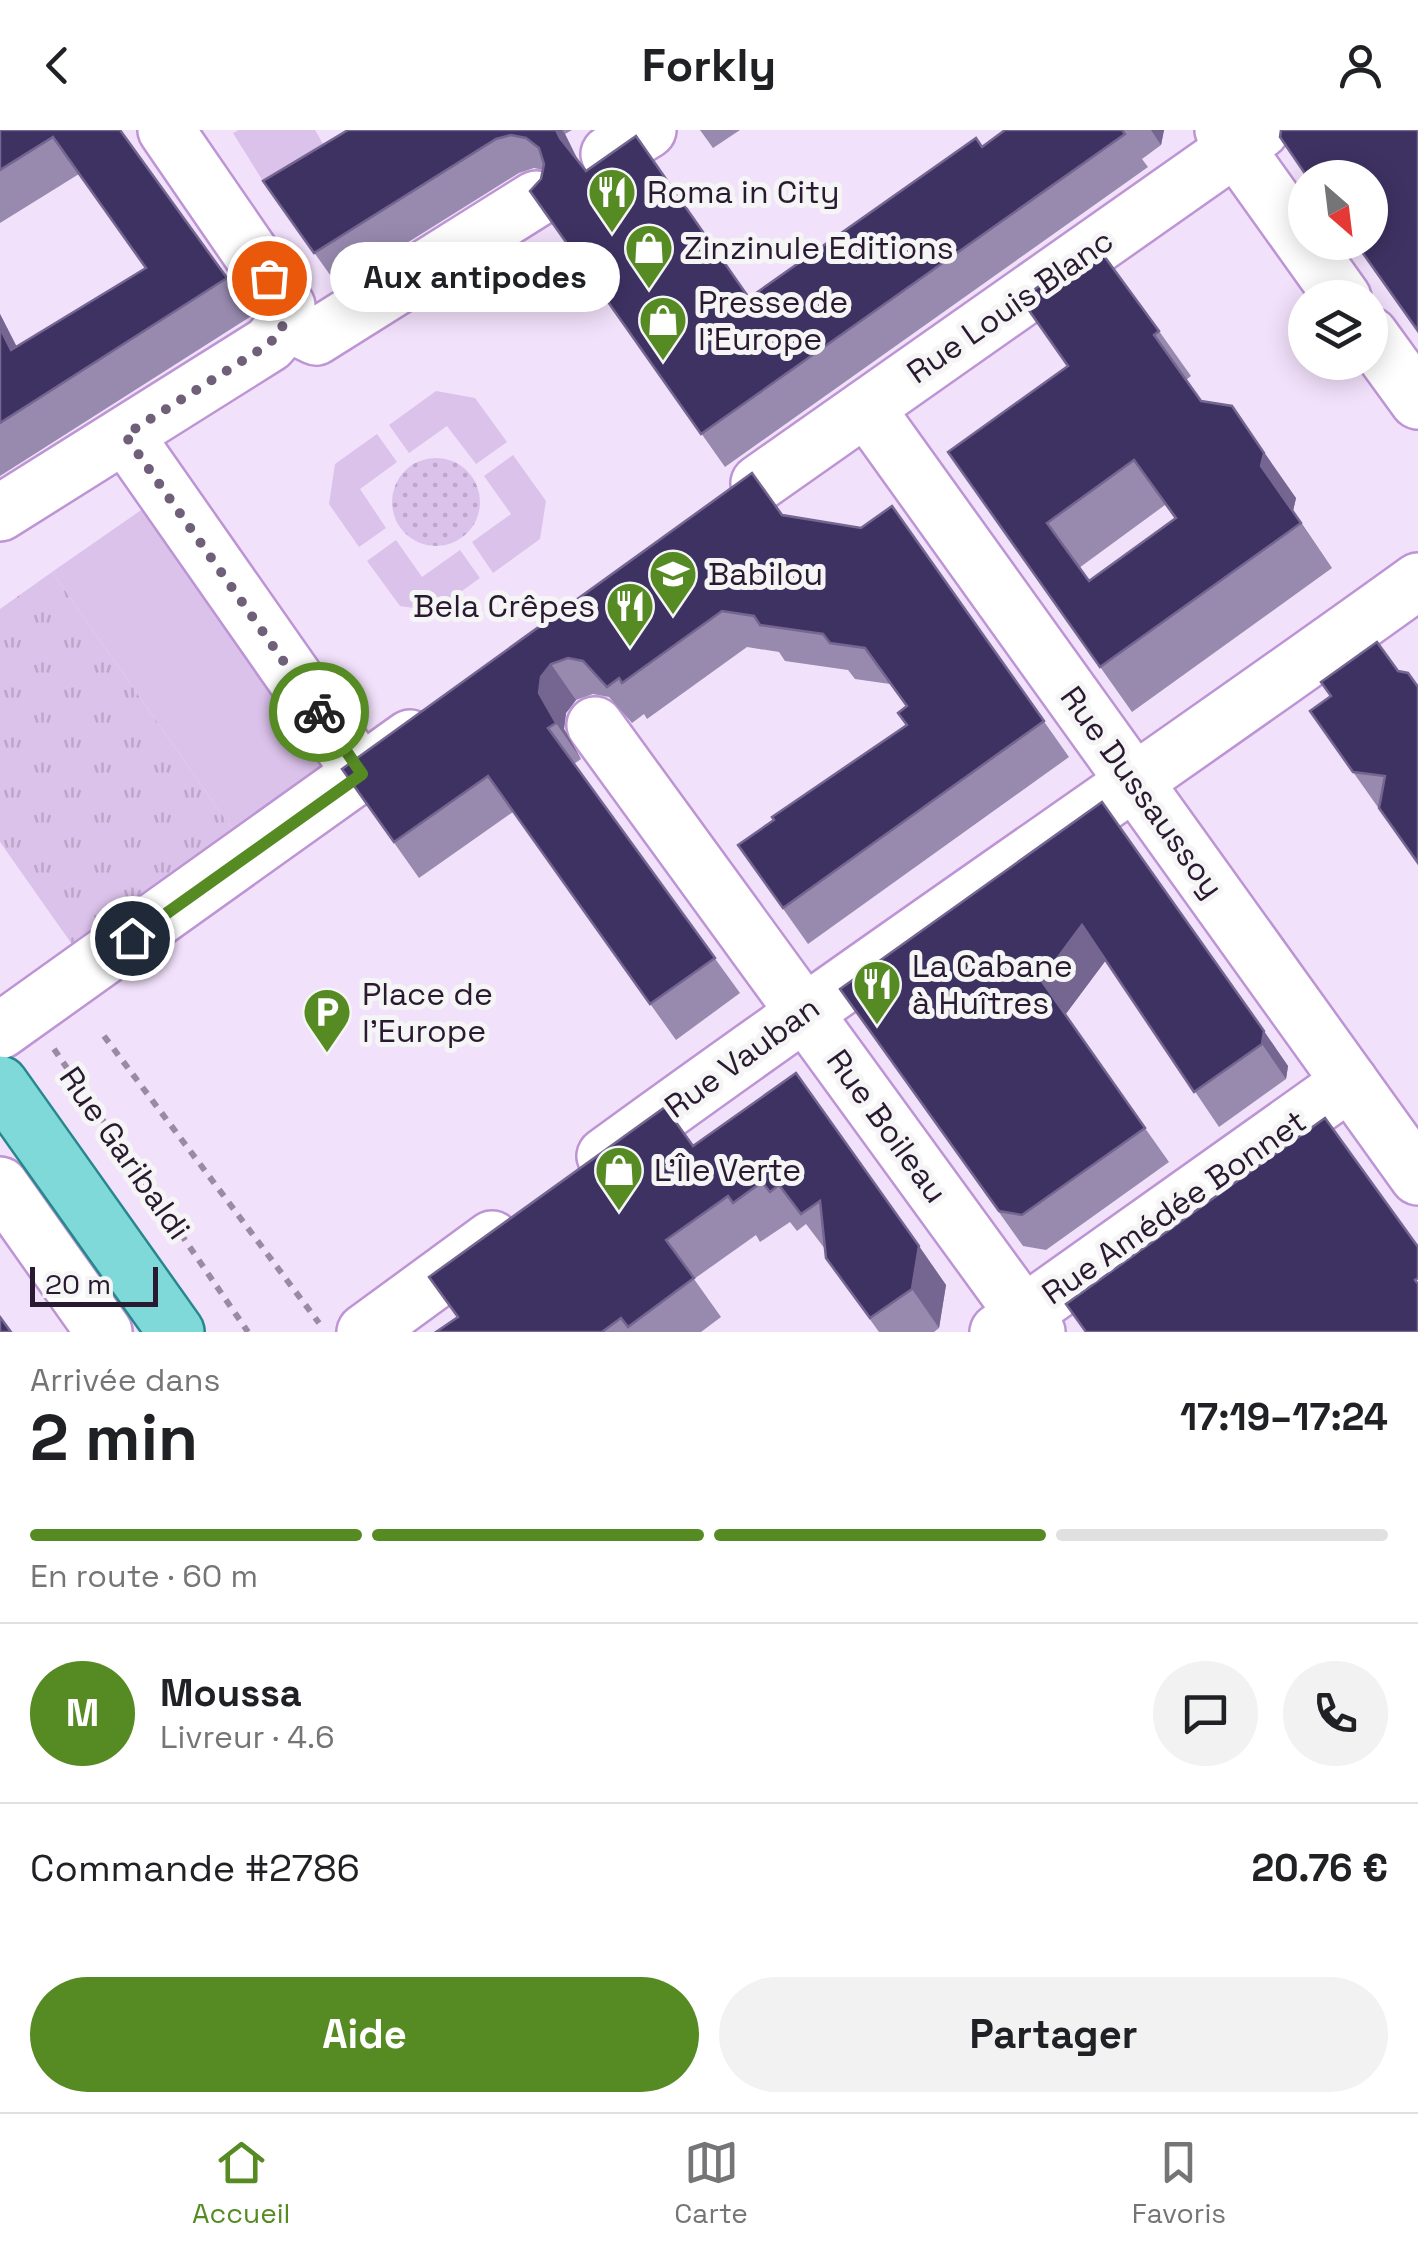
<!DOCTYPE html>
<html lang="fr">
<head>
<meta charset="utf-8">
<style>
  :root { --surface:#fff; --page:#f2f2f2; --text:#202124; --muted:#757577; --line:#e0e0e0; --accent:#568b24 }
  body { margin:0; font-family:"Space Grotesk",sans-serif; background:var(--page); color:var(--text); height:100vh; display:flex; flex-direction:column; font-size:38px; white-space:nowrap }
  * { box-sizing:border-box; margin:0 }
  p { font-size:32px; color:var(--muted) }
  .icon { flex:none; width:55px; height:55px; fill:none; stroke:currentColor; stroke-width:2; stroke-linecap:round; stroke-linejoin:round }
  .map { position:relative; height:1202px; overflow:hidden }
  .drawer { display:flex; flex-direction:column; background:var(--surface); flex:1 }
  .drawer>* { flex:none }
  .needle { width:65px; rotate:152deg }
  .controls { position:absolute; left:1288px; top:30px; display:grid; gap:20px }
  .controls a { display:grid; place-items:center; width:100px; height:100px; border-radius:50%; background:var(--surface); box-shadow:0 5px 25px #0003; font-size:50px }
  .scale { position:absolute; left:30px; bottom:25px; width:128px; box-sizing:border-box; padding-left:10px; border:5px solid #291931; border-top:0; font-size:28px; line-height:35px; white-space:nowrap; color:#291931; -webkit-text-stroke:8px #f5f5f5; paint-order:stroke }
  .pin { position:absolute; display:grid; place-items:center; width:85px; height:85px; color:#fff; margin:-42px; border:5px solid #fff; border-radius:50%; box-shadow:0 2px 10px #0007 }
  .courier { position:absolute; display:grid; place-items:center; width:100px; height:100px; margin:-50px; border:8px solid #568b24; border-radius:50%; background:#fff; color:#222; box-shadow:0 2px 12px #0007 }
  .bubble { position:absolute; height:70px; border-radius:35px; background:var(--surface); box-shadow:0 5px 25px #0003; font-size:32px; font-weight:600; line-height:70px; text-align:center }
  .summary em { font-style:normal; font-weight:600 }
  .summary div { display:flex; flex-direction:column-reverse }
  .summary { display:flex; align-items:center; justify-content:space-between; height:170px; padding:0 30px }
  h1 { font-size:65px; font-weight:600; line-height:75px }
  .bar { display:grid; grid-template-columns:repeat(4,1fr); gap:15px 10px; align-content:center; height:120px; padding:0 30px }
  .bar i { height:12px; border-radius:8px; background:var(--line) }
  .bar .current { background:var(--accent) }
  .bar p { grid-column:span 4 }
  .line { display:flex; align-items:center; gap:25px; padding:0 30px; border-top:2px solid var(--line) }
  .line div { flex:1 }
  .round { display:grid; place-items:center; flex:none; width:105px; height:105px; border-radius:52px; background:var(--page) }
  .cta { display:flex; gap:20px; margin-top:auto; padding:20px 30px }
  .cta a { flex:1; height:115px; border-radius:60px; background:var(--accent); color:#fff; font-size:40px; font-weight:600; line-height:115px; text-align:center }
  .cta a+a { background:var(--page); color:var(--text) }
  header { display:flex; justify-content:space-between; align-items:center; height:130px; padding:0 30px; background:var(--surface); font-size:45px; font-weight:600 }
  .dock { display:flex; justify-content:space-around; align-items:center; height:140px; border-top:2px solid var(--line); background:var(--surface); font-size:28px; color:var(--muted) }
  .dock a { display:grid; justify-items:center; gap:5px }
  .dock .current { color:var(--accent) }
  .map>svg:first-child { display:block }
</style>
</head>
<body>
<header><svg class="icon" aria-label="back" viewBox="0 0 24 24"><path d="M15 5l-7 7 7 7"/></svg>Forkly<svg class="icon" aria-label="person" viewBox="0 0 24 24"><circle cx="12" cy="8" r="4"/><path d="M4 21q1-7 8-7t8 7"/></svg></header>
<div class="map">
<svg width="1418" height="1202" viewBox="0 0 1418 1202">
  <defs>
    <pattern id="park-tufts" width="24" height="20" patternUnits="userSpaceOnUse" patternTransform="scale(2.5)"><rect width="24" height="20" fill="#dbc2ea"/><path d="M3 7l-1-3M5 7V3M7 7l1-3M15 17l-1-3M17 17v-4M19 17l1-3" fill="none" stroke="#bca6c9"/></pattern>
    <pattern id="garden-dots" width="8" height="8" patternUnits="userSpaceOnUse" patternTransform="scale(2.5)"><rect width="8" height="8" fill="#dbc2ea"/><path d="M2 2h.1M6 6h.1" fill="none" stroke="#bca6c9" stroke-width="1.8" stroke-linecap="round"/></pattern>
  </defs>
  <rect width="100%" height="100%" fill="#f2e1fb"/>
  <g fill="#dbc2ea">
    <polygon points="239,0 315,0 326,19 266,56 233,3"/>
    <polygon points="436,261 475,268 507,312 476,334 447,296 409,323 389,295"/>
    <polygon points="377,304 397,332 360,359 386,398 359,417 329,374 335,334"/>
    <polygon points="513,325 546,371 540,409 493,443 472,412 511,384 484,346"/>
    <polygon points="157,369 349,642 244,716 52,442"/>
    <polygon points="396,410 422,447 460,420 480,448 434,481 400,476 367,431"/>
  </g>
  <polygon fill="url(#park-tufts)" points="52,442 244,716 83,830 0,712 0,479"/>
  <circle fill="url(#garden-dots)" cx="436" cy="372" r="44"/>
  <g fill="none" stroke-linecap="round" stroke-linejoin="round">
    <g stroke="#bd95d4" stroke-width="60">
      <g id="minor">
        <polyline points="166,0 287,176 287,193"/>
        <polyline points="1223,0 1343,168"/>
        <polyline points="609,24 648,0"/>
        <polyline points="287,193 316,207 536,69"/>
        <polyline points="1370,205 1418,271"/>
        <polyline points="866,278 1418,1047"/>
        <polyline points="125,305 362,644"/>
        <polyline points="759,353 1261,0"/>
        <polyline points="0,383 269,214 287,193"/>
        <polyline points="595,595 1037,1202"/>
        <polyline points="0,901 410,608"/>
        <path d="M 605,1026 C 873,830 1149,645 1418,451"/>
        <polyline points="0,1055 104,1202"/>
        <polyline points="365,1202 492,1109"/>
        <polyline points="998,1202 1350,952"/>
      </g>
    </g>
    <g stroke="#28868d" stroke-width="60">
      <polyline id="major" points="0,954 176,1202"/>
    </g>
    <g stroke="#9b8aa3" stroke-width="6" stroke-dasharray="8 8" stroke-linecap="butt">
      <polyline points="104,906 319,1193"/>
      <polyline points="54,919 248,1202"/>
    </g>
    <use href="#minor" stroke="#fff" stroke-width="55"/>
    <use href="#major" stroke="#7ed9d8" stroke-width="55"/>
  </g>
  <g fill="#988aaf" fill-rule="evenodd">
    <polygon points="0,0 120,0 253,185 0,346 0,184 17,217 146,138 79,44 0,93"/>
    <polygon points="348,0 572,0 565,4 578,30 586,41 749,168 982,17 1005,0 1164,0 1161,15 1142,29 1148,37 725,337 530,61 541,49 543,40 534,38 519,43 338,156 263,51"/>
    <polygon points="700,0 740,0 713,18"/>
    <path d="M 1077,135 L 1159,201 L 1191,246 L 1186,250 L 1201,271 L 1296,368 L 1293,381 L 1332,438 L 1132,582 L 948,322 L 1068,236 ZM 1165,375 L 1175,389 L 1089,451 L 1079,438 Z"/>
    <polygon points="892,376 1069,627 808,814 738,715 906,595 907,577 890,554 855,549 848,540 785,531 779,522 747,517 647,589 644,584 632,593 609,567 593,564 576,570 566,583 564,599 581,629 574,634 740,863 676,910 513,682 419,748 342,639 782,385 861,398"/>
    <polygon points="1398,541 1418,734 1310,581"/>
    <polygon points="1102,672 1288,936 1286,949 1219,997 1106,830 1065,885 1169,1032 1046,1120 1023,1116 840,859"/>
    <polygon points="796,943 946,1155 939,1198 934,1202 879,1202 826,1128 825,1119 806,1094 797,1101 790,1092 760,1112 756,1105 694,1149 721,1187 701,1202 436,1202"/>
  </g>
  <g fill="#746691">
    <polygon points="556,0 562,0 565,4 583,41"/>
    <polygon points="1151,0 1164,0 1161,15"/>
    <polygon points="0,184 37,257 11,220 0,198"/>
    <polygon points="1232,276 1296,368 1293,381 1332,438 1261,336"/>
    <polygon points="551,534 576,570 566,583 564,599 581,629 556,593 539,563 541,547"/>
    <polygon points="1082,795 1106,830 1065,885 1041,850"/>
    <polygon points="1264,901 1288,936 1286,949 1262,914"/>
    <polygon points="919,1116 946,1155 939,1198 912,1159"/>
  </g>
  <g fill="#3e3263" stroke="#746691" stroke-width="2.5" fill-rule="evenodd">
    <polygon points="0,0 120,0 227,148 0,293 0,198 11,220 146,138 53,7 0,40"/>
    <polygon points="348,0 556,0 560,8 586,41 636,6 749,168 976,8 982,17 1005,0 1122,0 1125,4 701,304 530,61 541,49 544,34 539,18 526,8 511,5 496,9 314,123 263,51"/>
    <polygon points="1281,0 1418,0 1418,201 1355,112 1370,112 1370,48 1308,48 1280,7"/>
    <path d="M 1099,119 L 1159,201 L 1154,205 L 1201,271 L 1232,276 L 1264,323 L 1261,336 L 1301,393 L 1100,537 L 948,322 L 1068,236 L 1021,169 L 1074,131 L 1077,135 ZM 1134,330 L 1176,388 L 1089,451 L 1047,393 Z"/>
    <polygon points="752,343 782,385 861,398 892,376 1044,591 783,778 738,715 774,690 772,687 907,595 898,583 907,576 865,518 830,513 823,504 760,495 754,486 722,481 622,553 619,548 607,557 583,531 568,528 551,534 541,547 539,563 556,593 548,598 715,828 650,874 488,646 394,712 342,639"/>
    <polygon points="1377,512 1398,541 1408,543 1418,557 1418,733 1379,678 1385,646 1353,642 1310,581 1331,566 1321,552"/>
    <polygon points="1102,672 1264,901 1262,914 1194,962 1082,795 1041,850 1145,998 1022,1085 999,1081 840,859"/>
    <polygon points="796,943 919,1116 912,1159 870,1188 826,1128 820,1071 801,1084 779,1055 770,1062 762,1052 733,1073 728,1066 666,1110 694,1148 628,1197 621,1188 602,1202 436,1202 458,1187 429,1147 665,977 693,1016"/>
    <polygon points="1325,988 1418,1117 1418,1148 1415,1150 1418,1154 1418,1202 1086,1202 1066,1174"/>
    <polygon points="0,1187 11,1202 0,1202"/>
  </g>
  <g fill="none" stroke-linecap="round" stroke-linejoin="round">
    <path stroke="#6f5f78" stroke-width="10" stroke-dasharray="0 18" d="M 269,148 C 290,179 295,184 269,214 L 125,305 L 319,582"/>
    <polyline stroke="#568b24" stroke-width="12" points="132,808 362,644 319,582"/>
  </g>
  <defs>
    <g id="restaurant-pin" transform="scale(2.5)"><path d="M0 17L-7.5 6A9.5 9.5 0 1 1 7.5 6Z" fill="#568b24" stroke="#f5f5f5"/><path d="M-5-6h1v4h1v-4h1v4h1v-4h1v5L-1.5 .5V6h-2V.5L-5-1ZM5-6V6H3V1.5H1.5Q1.5-4 5-6Z" fill="#fff"/></g>
    <g id="shop-pin" transform="scale(2.5)"><path d="M0 17L-7.5 6A9.5 9.5 0 1 1 7.5 6Z" fill="#568b24" stroke="#f5f5f5"/><path d="M-5-2.5h2.3a2.7 3.5 0 0 1 5.4 0H5L5.5 6h-11ZM-1.5-2.5h3a1.5 2.3 0 0 0-3 0Z" fill="#fff"/></g>
    <g id="school-pin" transform="scale(2.5)"><path d="M0 17L-7.5 6A9.5 9.5 0 1 1 7.5 6Z" fill="#568b24" stroke="#f5f5f5"/><path d="M0-5L7-2L0 1L-7-2ZM-4 1L0 2.5L4 1V4Q0 6-4 4Z" fill="#fff"/></g>
    <g id="parking-pin" transform="scale(2.5)"><path d="M0 17L-7.5 6A9.5 9.5 0 1 1 7.5 6Z" fill="#568b24" stroke="#f5f5f5"/><path d="M-3.5-5.5H1a3.5 3.5 0 0 1 0 7H-1V5.5H-3.5ZM-1-3.4V-.6H.8a1.4 1.4 0 0 0 0-2.8Z" fill="#fff"/></g>
  </defs>
  <g fill-rule="evenodd">
    <use href="#restaurant-pin" x="612" y="62"/>
    <use href="#shop-pin" x="649" y="118"/>
    <use href="#shop-pin" x="663" y="190"/>
    <use href="#school-pin" x="673" y="444"/>
    <use href="#restaurant-pin" x="630" y="476"/>
    <use href="#restaurant-pin" x="877" y="854"/>
    <use href="#parking-pin" x="327" y="882"/>
    <use href="#shop-pin" x="619" y="1040"/>
  </g>
  <g text-anchor="middle" stroke-width="10" stroke-linejoin="round" paint-order="stroke">
    <g font-size="32" fill="#291931" stroke="#f5f5f5" text-anchor="start">
      <text x="647" y="73">Roma in City</text>
      <text x="684" y="129">Zinzinule Editions</text>
      <text x="698" y="183">Presse de<tspan x="698" dy="37">l'Europe</tspan></text>
      <text x="708" y="455">Babilou</text>
      <text x="595" y="487" text-anchor="end">Bela Crêpes</text>
      <text x="912" y="847">La Cabane<tspan x="912" dy="37">à Huîtres</tspan></text>
      <text x="362" y="875">Place de<tspan x="362" dy="37">l'Europe</tspan></text>
      <text x="654" y="1051">L'Île Verte</text>
    </g>
    <g font-size="32" fill="#291931" stroke="#f5f5f5">
      <text transform="translate(1010 176) rotate(-35)" y="11">Rue Louis Blanc</text>
      <text transform="translate(1142 662) rotate(54)" y="11">Rue Dussaussoy</text>
      <text transform="translate(742 927) rotate(-36)" y="11">Rue Vauban</text>
      <text transform="translate(887 996) rotate(54)" y="11">Rue Boileau</text>
      <text transform="translate(125 1023) rotate(55)" y="11">Rue Garibaldi</text>
      <text transform="translate(1174 1077) rotate(-35)" y="11">Rue Amédée Bonnet</text>
    </g>
  </g>
</svg>
<div class="controls">
<a><svg class="needle" viewBox="-14 -14 28 28"><path d="M0-13l5 13h-10z" fill="#e53935"/><path d="M0 13l5-13h-10z" fill="#757577"/></svg></a>
<a><svg class="icon" aria-label="layers" viewBox="0 0 24 24"><path d="M12 4l9 5-9 5-9-5zM3 14l9 5 9-5"/></svg></a>
</div>
<div class="scale">20 m</div>
<div class="pin" style="left:269px;top:148px;background:#ea580c"><svg class="icon" aria-label="bag" viewBox="0 0 24 24"><path d="M5 8h14l-1 12H6zM9 8a3 3 0 0 1 6 0"/></svg></div>
<div class="pin" style="left:132px;top:808px;background:#1f2937"><svg class="icon" aria-label="home" viewBox="0 0 24 24"><path d="M3 11l9-7 9 7M6 9v11h12V9"/></svg></div>
<div class="courier" style="left:319px;top:582px"><svg class="icon" aria-label="bike" viewBox="0 0 24 24"><circle cx="6" cy="16" r="4"/><circle cx="18" cy="16" r="4"/><path d="M6 16l4-8h5l3 8M10 8l3 8H6M13 5h3"/></svg></div>
<div class="bubble" style="left:330px;top:112px;width:290px">Aux antipodes</div>
</div>
<section class="drawer">
<div class="summary"><div><h1>2 min</h1><p>Arrivée dans</p></div><em>17:19–17:24</em></div>
<div class="bar"><i class="current"></i><i class="current"></i><i class="current"></i><i></i><p>En route · 60 m</p></div>
<div class="line" style="height:180px"><b class="round" style="background:var(--accent);color:#fff">M</b><div><b>Moussa</b><p>Livreur · 4.6</p></div><a class="round"><svg class="icon" aria-label="chat" viewBox="0 0 24 24"><path d="M4 5h16v11H9l-5 4z"/></svg></a><a class="round"><svg class="icon" aria-label="phone" viewBox="0 0 24 24"><path d="M5 4h4l2 5-3 2q2 4 5 5l2-3 5 2v4C11 20 4 13 5 4z"/></svg></a></div>
<div class="line" style="height:130px"><div>Commande #2786</div><b>20.76 €</b></div>
<div class="cta"><a>Aide</a><a>Partager</a></div>
</section>
<nav class="dock">
<a class="current"><svg class="icon" aria-label="home" viewBox="0 0 24 24"><path d="M3 11l9-7 9 7M6 9v11h12V9"/></svg>Accueil</a>
<a><svg class="icon" aria-label="map" viewBox="0 0 24 24"><path d="M3 6l6-2 6 2 6-2v14l-6 2-6-2-6 2zM9 4v14M15 6v14"/></svg>Carte</a>
<a><svg class="icon" aria-label="saved" viewBox="0 0 24 24"><path d="M7 4h10v16l-5-4-5 4z"/></svg>Favoris</a>
</nav>
</body>
</html>
